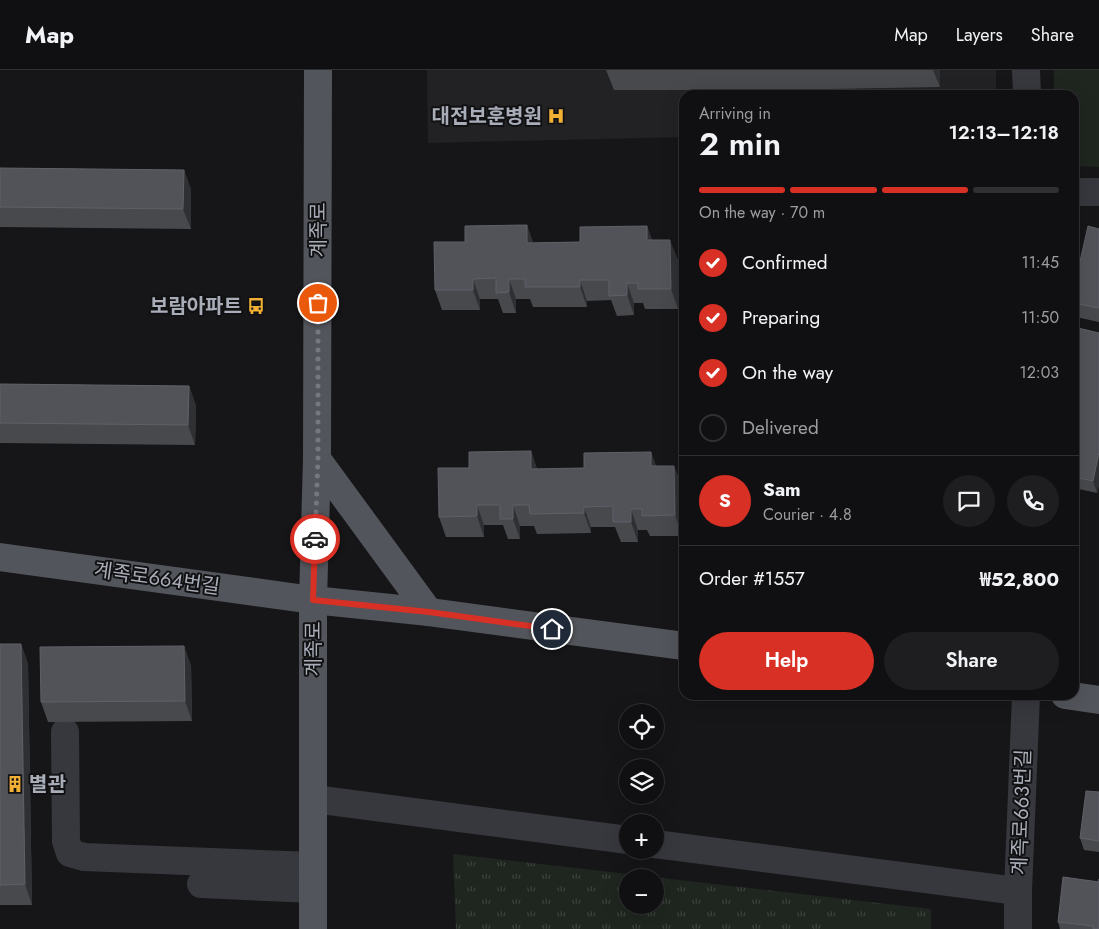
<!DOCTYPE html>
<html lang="en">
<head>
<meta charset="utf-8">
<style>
  :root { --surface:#101012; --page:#1e1e20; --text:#f1f3f6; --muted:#9c9d9f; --line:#303032; --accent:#d93025 }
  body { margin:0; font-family:Jost,"Noto Sans KR",sans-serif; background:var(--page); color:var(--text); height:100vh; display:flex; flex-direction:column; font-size:19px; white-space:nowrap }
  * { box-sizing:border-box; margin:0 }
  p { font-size:16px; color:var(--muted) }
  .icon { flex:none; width:28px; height:28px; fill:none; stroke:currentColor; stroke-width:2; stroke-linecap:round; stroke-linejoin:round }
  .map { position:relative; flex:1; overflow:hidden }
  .sheet { position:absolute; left:679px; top:20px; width:400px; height:610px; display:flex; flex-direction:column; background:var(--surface); border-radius:15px; box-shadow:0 5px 20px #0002,0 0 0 1px var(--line) }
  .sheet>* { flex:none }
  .buttons { position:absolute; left:619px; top:634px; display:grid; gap:10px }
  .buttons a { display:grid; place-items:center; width:45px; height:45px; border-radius:50%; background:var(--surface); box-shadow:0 5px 20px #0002,0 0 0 1px var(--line); font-size:25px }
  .pin { position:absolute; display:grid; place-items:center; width:42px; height:42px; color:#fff; margin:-21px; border:2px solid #fff; border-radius:50%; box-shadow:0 1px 5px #0007 }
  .courier { position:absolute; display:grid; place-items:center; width:50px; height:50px; margin:-25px; border:4px solid #d93025; border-radius:50%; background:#fff; color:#222; box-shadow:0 1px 6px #0007 }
  .summary em { font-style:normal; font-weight:600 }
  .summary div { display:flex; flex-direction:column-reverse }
  .summary { display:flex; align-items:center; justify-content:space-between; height:85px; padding:0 20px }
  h1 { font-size:32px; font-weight:600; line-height:38px }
  .bar { display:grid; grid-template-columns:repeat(4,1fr); gap:8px 5px; align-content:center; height:60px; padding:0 20px }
  .bar i { height:6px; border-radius:4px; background:var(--line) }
  .bar .active { background:var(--accent) }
  .bar p { grid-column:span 4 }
  .line { display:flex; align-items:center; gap:12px; padding:0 20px; border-top:1px solid var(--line) }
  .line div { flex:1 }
  .round { display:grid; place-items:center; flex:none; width:52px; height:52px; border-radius:26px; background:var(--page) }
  ol { padding:0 20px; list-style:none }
  li { display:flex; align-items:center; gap:15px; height:55px }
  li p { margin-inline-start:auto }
  li .icon { padding:5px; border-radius:50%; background:var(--accent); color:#fff; stroke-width:4 }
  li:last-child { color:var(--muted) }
  li i { width:28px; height:28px; border:2px solid var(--line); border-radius:50% }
  .primary-button { display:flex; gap:10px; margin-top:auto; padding:10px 20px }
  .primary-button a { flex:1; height:58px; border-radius:30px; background:var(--accent); color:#fff; font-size:20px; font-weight:600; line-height:58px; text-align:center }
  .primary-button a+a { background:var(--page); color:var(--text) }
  header { display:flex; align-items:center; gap:30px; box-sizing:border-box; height:70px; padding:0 25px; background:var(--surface); border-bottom:1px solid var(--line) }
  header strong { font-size:24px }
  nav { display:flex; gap:28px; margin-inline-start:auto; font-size:18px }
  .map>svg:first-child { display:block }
</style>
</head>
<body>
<header>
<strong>Map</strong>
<nav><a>Map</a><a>Layers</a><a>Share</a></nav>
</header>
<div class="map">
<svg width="1099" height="859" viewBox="0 0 1099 859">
  <defs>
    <pattern id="grass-tufts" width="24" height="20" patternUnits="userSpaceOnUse" patternTransform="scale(1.25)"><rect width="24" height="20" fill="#1e261f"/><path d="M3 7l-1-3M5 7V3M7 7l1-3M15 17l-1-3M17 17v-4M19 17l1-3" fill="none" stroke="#3c433d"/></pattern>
  </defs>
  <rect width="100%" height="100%" fill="#161618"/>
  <polygon fill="#222225" points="427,0 996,0 996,25 684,25 684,67 428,73"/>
  <path fill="url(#grass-tufts)" fill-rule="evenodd" d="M 453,784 L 931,839 L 931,859 L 456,859 ZM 628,808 L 655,808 L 655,835 L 628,835 Z"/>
  <g fill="#1e261f">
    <polygon points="1054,0 1099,0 1099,97 1074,96 1074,25 1054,25"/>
    <polygon points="922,851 922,859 834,859 834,853"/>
  </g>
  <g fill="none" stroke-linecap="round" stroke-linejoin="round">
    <g stroke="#37383d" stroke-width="28">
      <polyline points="1026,0 1027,25"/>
      <polyline points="1074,122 1099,122"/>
      <polyline points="65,662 66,771 70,783 84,787 313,796"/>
      <polyline points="314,729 628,770"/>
      <polyline points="655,774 1018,821"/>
      <polyline points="201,814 313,819"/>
      <polyline points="1018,859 1018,821 1026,625"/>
    </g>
    <g stroke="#53555c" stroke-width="28">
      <polyline points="317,389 429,542"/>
      <polyline points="0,487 313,530 429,542 684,576"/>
      <polyline points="1065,625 1099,630"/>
      <polyline points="313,859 313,530 317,389 318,0"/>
    </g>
  </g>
  <g fill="#47494d">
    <polygon points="606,0 940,0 940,17 775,20 614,20"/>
    <polygon points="0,98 184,100 191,120 191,159 0,157"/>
    <polygon points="527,155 533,173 580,172 647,156 652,170 678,190 678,239 645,239 643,233 634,233 634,245 617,246 611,230 587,231 587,237 533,237 530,229 516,229 516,243 503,243 498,229 480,229 480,240 442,240 435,220 465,172"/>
    <polygon points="1099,159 1099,252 1076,247 1074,241 1074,218"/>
    <polygon points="1074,257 1099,263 1099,415 1097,423 1074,418"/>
    <polygon points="0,314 189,316 196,336 195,375 0,373"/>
    <polygon points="531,381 537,399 584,398 651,382 656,396 674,396 682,416 682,466 650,466 647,460 638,460 638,472 621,472 615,457 591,457 591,463 537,464 534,456 520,456 520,469 508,469 503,455 484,455 484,467 446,467 439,447 469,398"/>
    <polygon points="0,574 21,574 28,594 32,835 0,835"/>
    <polygon points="184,576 191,596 192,651 48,652 41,632"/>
    <polygon points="1099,722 1099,782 1084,780 1080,768"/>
    <polygon points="1099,812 1099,859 1060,859 1058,852"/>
  </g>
  <g fill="#2f3033">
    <polygon points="933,0 940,0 940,17"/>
    <polygon points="184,100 191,120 191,159 183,139"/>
    <polygon points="527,155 534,175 527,173"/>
    <polygon points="647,156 654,176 647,170"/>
    <polygon points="670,170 678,190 678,239 671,219"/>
    <polygon points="473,209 480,229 480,240 473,220"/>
    <polygon points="509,209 516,229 516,243 509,222"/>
    <polygon points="580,210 587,231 587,237 580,217"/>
    <polygon points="627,213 634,233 634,245 627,225"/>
    <polygon points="189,316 196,336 195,375 188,355"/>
    <polygon points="531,381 538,402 531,399"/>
    <polygon points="651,382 658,402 651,396"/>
    <polygon points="1099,382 1099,415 1097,423 1093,411"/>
    <polygon points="674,396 682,416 682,466 675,445"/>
    <polygon points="477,435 484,455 484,467 477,446"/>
    <polygon points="513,435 520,456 520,469 513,449"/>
    <polygon points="584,437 591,457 591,463 584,443"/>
    <polygon points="631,439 638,460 638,472 631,452"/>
    <polygon points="21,574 28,594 32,835 25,814"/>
    <polygon points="184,576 191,596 192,651 185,631"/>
  </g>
  <g fill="#525359" stroke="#5f6168">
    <polygon points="0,98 184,100 183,139 0,137"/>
    <polygon points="527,155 527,173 580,172 580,157 647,156 647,170 670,170 671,219 638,219 638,213 627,213 627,225 609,226 609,210 580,210 580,217 525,217 525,209 509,209 509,222 496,223 496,208 473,209 473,220 435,220 434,172 465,172 465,156"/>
    <polygon points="1088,156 1099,159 1099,238 1074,233 1074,218"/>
    <polygon points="1074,257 1099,263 1099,382 1093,411 1074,407"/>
    <polygon points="0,314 189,316 188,355 0,353"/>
    <polygon points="531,381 531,399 584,398 584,383 651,382 651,396 674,396 675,445 642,446 642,439 631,439 631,452 613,452 613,436 584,437 584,443 530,444 529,435 513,435 513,449 500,449 500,435 477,435 477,446 439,447 438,398 469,398 469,382"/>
    <polygon points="0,574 21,574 25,814 0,815"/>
    <polygon points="184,576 185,631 41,632 40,577"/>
    <polygon points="1086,721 1099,722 1099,771 1080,768"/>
    <polygon points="1063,807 1099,812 1099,809 1099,859 1093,859 1093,856 1058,852"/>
  </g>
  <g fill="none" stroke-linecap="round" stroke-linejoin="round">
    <polyline stroke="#757880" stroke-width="5" stroke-dasharray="0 9" points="315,469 318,389 318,233"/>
    <polyline stroke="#d93025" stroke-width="6" points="315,469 313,530 429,542 552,559"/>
  </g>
  <defs>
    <g id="hospital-bare" transform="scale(1.35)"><path d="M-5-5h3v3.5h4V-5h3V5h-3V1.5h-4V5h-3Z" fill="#f2b134" stroke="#111113" stroke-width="2.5" paint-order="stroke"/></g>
    <g id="bus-bare" transform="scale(1.35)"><path d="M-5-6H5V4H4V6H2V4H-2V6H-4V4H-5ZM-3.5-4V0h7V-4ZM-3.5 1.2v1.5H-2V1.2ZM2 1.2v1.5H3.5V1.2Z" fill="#f2b134" stroke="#111113" stroke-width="2.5" paint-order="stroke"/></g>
    <g id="building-bare" transform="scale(1.35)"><path d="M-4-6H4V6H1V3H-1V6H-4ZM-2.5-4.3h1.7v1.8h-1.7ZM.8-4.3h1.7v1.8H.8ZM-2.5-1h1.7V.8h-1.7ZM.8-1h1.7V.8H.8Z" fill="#f2b134" stroke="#111113" stroke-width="2.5" paint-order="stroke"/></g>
  </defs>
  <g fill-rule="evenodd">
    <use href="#hospital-bare" x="556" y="46"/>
    <use href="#bus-bare" x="256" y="236"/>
    <use href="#building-bare" x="15" y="714"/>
  </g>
  <g text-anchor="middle" stroke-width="4" stroke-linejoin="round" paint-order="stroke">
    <g font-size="20" font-weight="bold" fill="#a8adb8" stroke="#111113" text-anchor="end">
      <text x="542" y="53">대전보훈병원</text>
      <text x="242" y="243">보람아파트</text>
      <text x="29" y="721" text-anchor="start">별관</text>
    </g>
    <g font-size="20" fill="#a8adb8" stroke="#111113">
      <text transform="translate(318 160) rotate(-90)" y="7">계족로</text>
      <text transform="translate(157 508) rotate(8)" y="7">계족로664번길</text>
      <text transform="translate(313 579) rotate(-90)" y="7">계족로</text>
      <text transform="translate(1021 742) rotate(-88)" y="7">계족로663번길</text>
    </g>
  </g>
</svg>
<div class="buttons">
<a><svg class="icon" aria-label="locate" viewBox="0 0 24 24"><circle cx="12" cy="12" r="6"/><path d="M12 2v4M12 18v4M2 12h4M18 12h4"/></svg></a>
<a><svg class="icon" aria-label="layers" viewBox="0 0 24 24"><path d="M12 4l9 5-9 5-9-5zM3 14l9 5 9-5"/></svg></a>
<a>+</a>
<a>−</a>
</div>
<div class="pin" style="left:318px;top:233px;background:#ea580c"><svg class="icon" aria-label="bag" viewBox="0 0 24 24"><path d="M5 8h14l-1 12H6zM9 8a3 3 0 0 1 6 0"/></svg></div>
<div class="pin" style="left:552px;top:559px;background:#1f2937"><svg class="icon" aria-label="home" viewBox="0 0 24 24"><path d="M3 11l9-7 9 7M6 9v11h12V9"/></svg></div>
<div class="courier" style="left:315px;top:469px"><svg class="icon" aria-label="car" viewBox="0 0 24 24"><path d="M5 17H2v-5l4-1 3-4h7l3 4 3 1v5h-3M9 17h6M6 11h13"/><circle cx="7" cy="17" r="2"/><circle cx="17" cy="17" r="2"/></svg></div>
<section class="sheet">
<div class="summary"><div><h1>2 min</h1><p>Arriving in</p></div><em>12:13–12:18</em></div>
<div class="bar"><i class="active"></i><i class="active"></i><i class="active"></i><i></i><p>On the way · 70 m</p></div>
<ol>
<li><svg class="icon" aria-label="check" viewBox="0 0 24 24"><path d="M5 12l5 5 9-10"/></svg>Confirmed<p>11:45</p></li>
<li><svg class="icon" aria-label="check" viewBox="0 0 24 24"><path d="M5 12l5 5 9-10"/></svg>Preparing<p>11:50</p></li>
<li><svg class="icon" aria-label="check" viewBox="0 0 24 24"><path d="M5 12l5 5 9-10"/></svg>On the way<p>12:03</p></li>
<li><i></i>Delivered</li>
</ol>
<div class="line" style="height:90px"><b class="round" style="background:var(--accent);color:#fff">S</b><div><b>Sam</b><p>Courier · 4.8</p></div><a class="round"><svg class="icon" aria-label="chat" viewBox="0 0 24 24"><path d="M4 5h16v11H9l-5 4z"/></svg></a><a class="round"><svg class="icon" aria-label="phone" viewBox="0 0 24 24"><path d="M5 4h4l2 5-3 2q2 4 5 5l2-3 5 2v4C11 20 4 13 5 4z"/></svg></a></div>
<div class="line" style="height:65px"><div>Order #1557</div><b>₩52,800</b></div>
<div class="primary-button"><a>Help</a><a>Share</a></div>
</section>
</div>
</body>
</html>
